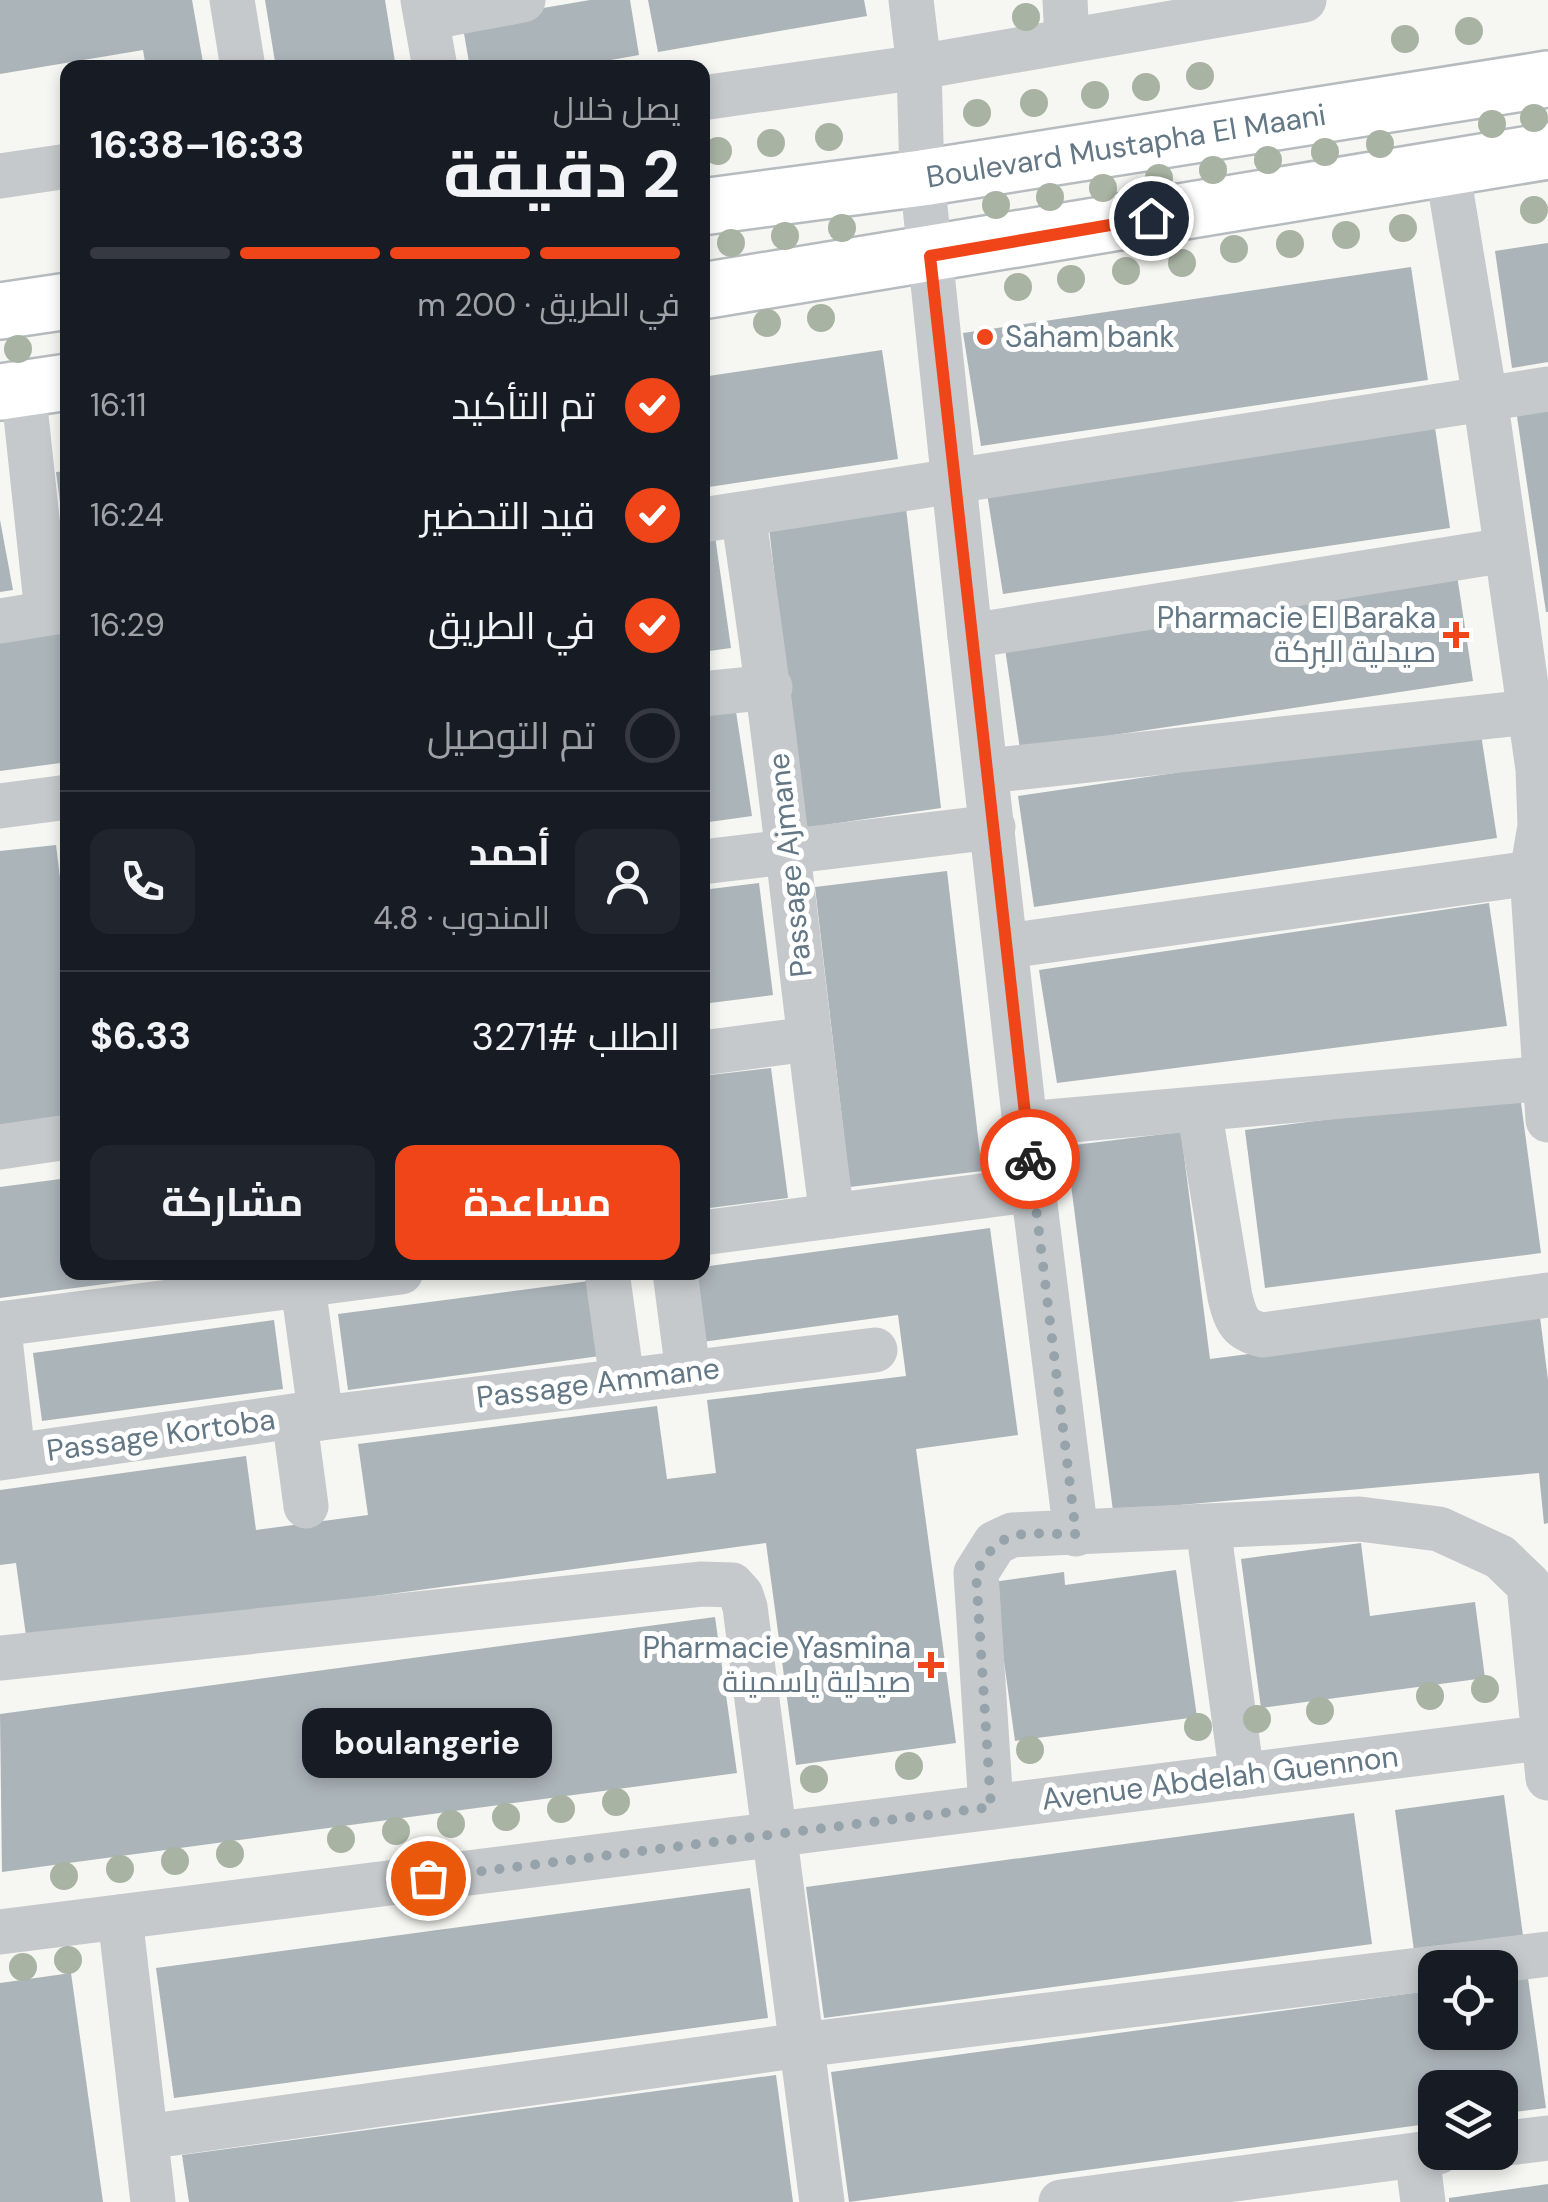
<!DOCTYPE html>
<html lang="ar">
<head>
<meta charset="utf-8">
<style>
  :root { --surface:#171b24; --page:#20242c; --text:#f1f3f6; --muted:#9ea1a6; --line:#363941; --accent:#ef4519 }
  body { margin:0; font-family:"DM Sans",Cairo,sans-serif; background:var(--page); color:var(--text); direction:rtl; height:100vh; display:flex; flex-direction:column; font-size:38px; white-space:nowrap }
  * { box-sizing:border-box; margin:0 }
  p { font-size:32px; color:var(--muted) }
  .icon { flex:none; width:55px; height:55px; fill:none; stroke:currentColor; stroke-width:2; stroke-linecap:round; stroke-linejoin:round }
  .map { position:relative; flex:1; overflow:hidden; direction:ltr }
  .side { position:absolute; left:60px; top:60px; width:650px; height:1220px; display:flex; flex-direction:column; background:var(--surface); border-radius:20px; box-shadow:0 5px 15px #0003; direction:rtl }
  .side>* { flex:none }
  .fabs { position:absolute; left:1418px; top:1950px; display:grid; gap:20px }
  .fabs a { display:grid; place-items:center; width:100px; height:100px; border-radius:20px; background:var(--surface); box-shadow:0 5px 15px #0003; font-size:50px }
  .pin { position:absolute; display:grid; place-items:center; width:85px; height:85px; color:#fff; margin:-42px; border:5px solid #fff; border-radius:50%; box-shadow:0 2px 10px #0007 }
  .courier { position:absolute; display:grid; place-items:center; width:100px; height:100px; margin:-50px; border:8px solid #ef4519; border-radius:50%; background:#fff; color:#222; box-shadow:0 2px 12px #0007 }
  .bubble { position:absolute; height:70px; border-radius:20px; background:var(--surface); box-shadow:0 5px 15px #0003; font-size:32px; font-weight:700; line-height:70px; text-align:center; direction:rtl }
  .head em { font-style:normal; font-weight:700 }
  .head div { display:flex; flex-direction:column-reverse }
  .head { display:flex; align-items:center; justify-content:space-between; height:170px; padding:0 30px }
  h1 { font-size:65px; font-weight:700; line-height:75px }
  .bar { display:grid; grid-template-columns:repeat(4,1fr); gap:15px 10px; align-content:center; height:120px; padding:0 30px }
  .bar i { height:12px; border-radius:8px; background:var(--line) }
  .bar .on { background:var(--accent) }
  .bar p { grid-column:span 4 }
  .line { display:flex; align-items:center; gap:25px; padding:0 30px; border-top:2px solid var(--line) }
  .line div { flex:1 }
  .round { display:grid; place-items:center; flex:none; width:105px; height:105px; border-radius:20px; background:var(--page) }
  ol { padding:0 30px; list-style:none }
  li { display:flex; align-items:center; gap:30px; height:110px }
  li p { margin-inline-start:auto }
  li .icon { padding:10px; border-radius:50%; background:var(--accent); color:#fff; stroke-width:4 }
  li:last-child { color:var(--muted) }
  li i { width:55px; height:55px; border:5px solid var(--line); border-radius:50% }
  .button { display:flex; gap:20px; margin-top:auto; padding:20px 30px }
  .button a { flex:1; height:115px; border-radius:20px; background:var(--accent); color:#fff; font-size:40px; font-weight:700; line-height:115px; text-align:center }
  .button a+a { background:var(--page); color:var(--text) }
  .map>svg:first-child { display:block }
</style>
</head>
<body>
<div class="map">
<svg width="1548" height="2202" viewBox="0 0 1548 2202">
  <rect width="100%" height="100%" fill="#f6f6f2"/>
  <g fill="#abb4b9">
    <polygon points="0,0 192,0 204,68 146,68 143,50 0,74"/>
    <polygon points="265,0 385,0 396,68 276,68"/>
    <polygon points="590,0 630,0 639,55 566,68 470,68 462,22"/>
    <polygon points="648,0 864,0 867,16 658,52"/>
    <polygon points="1548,243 1548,362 1512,368 1495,251"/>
    <polygon points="1411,267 1428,380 981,446 963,333"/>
    <polygon points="882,350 898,459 702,488 702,377"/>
    <polygon points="1548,398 1548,612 1546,612 1515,403"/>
    <polygon points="1434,421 1450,528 1003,594 986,487"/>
    <polygon points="68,471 68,540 65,540 56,472"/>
    <polygon points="906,508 941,808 804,828 769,528"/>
    <polygon points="0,520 13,590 0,592"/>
    <polygon points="715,536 731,648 702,652 702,538"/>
    <polygon points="1457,575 1473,681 1020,749 1004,642"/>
    <polygon points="68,625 68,762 0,771 0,635"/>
    <polygon points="735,705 752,816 702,823 702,710"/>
    <polygon points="1480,728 1497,838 1034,907 1018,796"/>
    <polygon points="56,845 68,942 68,1123 0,1130 0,851"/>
    <polygon points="947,871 982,1171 850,1187 815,887"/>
    <polygon points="759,883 773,995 702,1004 702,890"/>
    <polygon points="1489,903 1507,1026 1057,1083 1039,970"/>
    <polygon points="771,1068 788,1198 702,1209 702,1076"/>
    <polygon points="1520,1095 1541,1253 1265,1288 1245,1130"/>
    <polygon points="1181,1132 1210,1359 1540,1317 1548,1380 1548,1523 1544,1524 1539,1473 1113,1511 1066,1146"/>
    <polygon points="68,1178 68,1272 172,1275 0,1298 0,1187"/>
    <polygon points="990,1228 1018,1435 916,1449 956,1743 796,1765 766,1543 27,1643 16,1563 0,1565 0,1490 246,1456 256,1530 368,1515 358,1444 657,1406 667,1479 716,1473 707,1400 906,1376 898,1315 702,1342 693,1272 702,1272 702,1267"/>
    <polygon points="589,1281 600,1356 348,1390 338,1314"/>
    <polygon points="274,1320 283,1389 42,1421 33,1353"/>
    <polygon points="1361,1543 1370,1616 1475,1602 1485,1678 1261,1708 1241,1559"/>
    <polygon points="1176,1570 1197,1717 1015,1741 993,1582 1064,1572 1065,1585"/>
    <polygon points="715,1617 737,1773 2,1872 0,1714"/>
    <polygon points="1504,1795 1524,1943 1415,1958 1395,1810"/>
    <polygon points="1354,1813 1372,1944 824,2018 806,1887"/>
    <polygon points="750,1888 768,2018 174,2098 156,1968"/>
    <polygon points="71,1973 103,2202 0,2202 0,1983"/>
    <polygon points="1528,1978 1546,2108 1500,2114 1500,2088 1435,2088 1435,2123 849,2202 831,2072 1435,1990 1435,2032 1500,2032 1500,1981"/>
    <polygon points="776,2075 793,2202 189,2202 182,2155"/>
    <polygon points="1548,2184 1548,2202 1449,2202 1449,2198"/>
  </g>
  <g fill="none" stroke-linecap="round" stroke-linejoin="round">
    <g stroke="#b5bbbf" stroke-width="60">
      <g id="secondary">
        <polyline points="702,207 922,178 1548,79"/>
        <polyline points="702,291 1548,151"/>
        <polyline points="0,311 68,301"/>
        <polyline points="0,392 68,382"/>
      </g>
    </g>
    <g stroke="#c5c9cc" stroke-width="45">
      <polyline points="232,0 243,68"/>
      <polyline points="423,0 435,68"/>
      <polyline points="911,0 919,67 922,178 970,636 1025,1124 1076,1534"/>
      <polyline points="1065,0 1067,41"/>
      <polyline points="427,18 523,0"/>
      <polyline points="702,98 919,67 1304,0"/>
      <polyline points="1447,168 1485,398 1538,769 1540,826 1532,873 1548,1120"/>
      <polyline points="0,176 68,166"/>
      <polyline points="23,388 47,612"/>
      <path d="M 743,515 C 779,748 801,982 832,1216"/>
      <polyline points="702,520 1548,389"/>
      <polyline points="0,621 68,610"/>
      <polyline points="970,636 1506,550"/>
      <polyline points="702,694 770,687"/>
      <polyline points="987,771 1548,710"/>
      <polyline points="0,806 68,797"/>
      <polyline points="702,862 993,827"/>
      <polyline points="1007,946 1532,873 1548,875"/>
      <polyline points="702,1053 809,1039"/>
      <path d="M 1199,1109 L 1230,1297 C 1236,1321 1240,1330 1263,1335 L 1548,1295"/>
      <polyline points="1025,1124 1548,1078"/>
      <polyline points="0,1147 68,1137"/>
      <polyline points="702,1233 1035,1189"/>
      <polyline points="301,1272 321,1418"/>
      <polyline points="607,1272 622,1380"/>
      <polyline points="675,1272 688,1372"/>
      <polyline points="0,1324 401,1272"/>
      <polyline points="0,1339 13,1456"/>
      <polyline points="294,1416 306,1506"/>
      <polyline points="0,1458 294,1416 321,1418 875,1350"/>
      <polyline points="1208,1527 1242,1776"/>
      <polyline points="0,1658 702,1584 732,1585 741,1595 745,1607 822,2202"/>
      <polyline points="991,1807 976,1573 995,1543 1012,1535 1359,1519 1439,1529 1500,1557 1529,1585 1548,1778"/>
      <polyline points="120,1917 153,2202"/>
      <polyline points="0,1932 1548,1737"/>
      <polyline points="1436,1968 1548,1954"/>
      <polyline points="146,2137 801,2045 1435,1968"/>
      <polyline points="1500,2144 1548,2138"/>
      <polyline points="1417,2155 1423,2202"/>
      <polyline points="1061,2202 1438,2152"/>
    </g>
    <use href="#secondary" stroke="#fff" stroke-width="55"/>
  </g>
  <g fill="#a8b3a3">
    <circle cx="1026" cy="17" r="14"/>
    <circle cx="1469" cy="31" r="14"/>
    <circle cx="1405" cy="39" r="14"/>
    <circle cx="1200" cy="76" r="14"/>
    <circle cx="1146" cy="87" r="14"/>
    <circle cx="1095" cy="95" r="14"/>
    <circle cx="1034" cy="103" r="14"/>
    <circle cx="977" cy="113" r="14"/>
    <circle cx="1534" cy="118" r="14"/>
    <circle cx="1492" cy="124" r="14"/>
    <circle cx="829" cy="137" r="14"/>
    <circle cx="771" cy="143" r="14"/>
    <circle cx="1380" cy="144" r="14"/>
    <circle cx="718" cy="151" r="14"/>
    <circle cx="1325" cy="152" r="14"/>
    <circle cx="1268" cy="160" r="14"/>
    <circle cx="1213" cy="170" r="14"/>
    <circle cx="1159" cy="178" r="14"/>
    <circle cx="1103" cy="188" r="14"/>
    <circle cx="1050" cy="197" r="14"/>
    <circle cx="996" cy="205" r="14"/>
    <circle cx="1534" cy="210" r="14"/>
    <circle cx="842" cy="228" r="14"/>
    <circle cx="1403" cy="228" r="14"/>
    <circle cx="1346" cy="235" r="14"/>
    <circle cx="785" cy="236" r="14"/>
    <circle cx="731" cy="243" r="14"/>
    <circle cx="1290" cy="244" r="14"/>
    <circle cx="1234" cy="249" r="14"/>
    <circle cx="1182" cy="263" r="14"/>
    <circle cx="1126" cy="271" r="14"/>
    <circle cx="1071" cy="279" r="14"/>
    <circle cx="1018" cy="287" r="14"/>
    <circle cx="821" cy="318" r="14"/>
    <circle cx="767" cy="323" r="14"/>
    <circle cx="18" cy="349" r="14"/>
    <circle cx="1485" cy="1689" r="14"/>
    <circle cx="1430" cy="1696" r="14"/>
    <circle cx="1320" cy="1711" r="14"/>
    <circle cx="1257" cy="1719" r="14"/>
    <circle cx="1198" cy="1727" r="14"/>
    <circle cx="1030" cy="1750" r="14"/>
    <circle cx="909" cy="1766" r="14"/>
    <circle cx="814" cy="1779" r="14"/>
    <circle cx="616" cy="1802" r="14"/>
    <circle cx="561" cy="1809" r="14"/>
    <circle cx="506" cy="1817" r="14"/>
    <circle cx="451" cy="1824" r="14"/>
    <circle cx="396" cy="1831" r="14"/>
    <circle cx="341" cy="1839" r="14"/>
    <circle cx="230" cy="1854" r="14"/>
    <circle cx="175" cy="1861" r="14"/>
    <circle cx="120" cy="1869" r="14"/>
    <circle cx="64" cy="1876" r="14"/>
    <circle cx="68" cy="1960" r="14"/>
    <circle cx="23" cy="1967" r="14"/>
  </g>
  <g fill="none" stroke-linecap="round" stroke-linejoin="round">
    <path stroke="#96a3ab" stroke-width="10" stroke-dasharray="0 18" d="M 428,1878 L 991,1807 L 976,1573 C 1002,1523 1026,1535 1076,1534 L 1030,1159"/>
    <polyline stroke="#ef4519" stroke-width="12" points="1030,1159 930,256 1151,218"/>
  </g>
  <g fill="#ef4519" stroke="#fff" stroke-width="4">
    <circle cx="985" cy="337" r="10"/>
    <path d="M1451 620h10v10h10v10h-10v10h-10v-10h-10v-10h10z"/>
    <path d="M926 1650h10v10h10v10h-10v10h-10v-10h-10v-10h10z"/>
  </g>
  <g text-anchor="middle" stroke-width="10" stroke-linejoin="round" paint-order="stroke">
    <g font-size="30" fill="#637785" stroke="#fff">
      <text transform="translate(1126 146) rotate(-9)" y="10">Boulevard Mustapha El Maani</text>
      <text transform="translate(790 865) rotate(-96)" y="10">Passage Ajmane</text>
      <text transform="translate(598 1383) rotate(-7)" y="10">Passage Ammane</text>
      <text transform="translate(161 1435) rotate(-8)" y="10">Passage Kortoba</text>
      <text transform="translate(1220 1778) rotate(-7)" y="10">Avenue Abdelah Guennon</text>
    </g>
    <g font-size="30" fill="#637785" stroke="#fff" text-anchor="end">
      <text x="1005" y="347" text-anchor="start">Saham bank</text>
      <text x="1436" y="628">Pharmacie El Baraka<tspan x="1436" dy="34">صيدلية البركة</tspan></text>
      <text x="911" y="1658">Pharmacie Yasmina<tspan x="911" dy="34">صيدلية ياسمينة</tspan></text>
    </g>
  </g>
</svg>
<div class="fabs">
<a><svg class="icon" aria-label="locate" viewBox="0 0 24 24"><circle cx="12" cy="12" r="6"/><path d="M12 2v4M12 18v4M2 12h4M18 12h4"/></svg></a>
<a><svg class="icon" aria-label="layers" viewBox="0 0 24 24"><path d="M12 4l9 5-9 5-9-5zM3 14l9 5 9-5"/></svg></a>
</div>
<div class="pin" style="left:428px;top:1878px;background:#ea580c"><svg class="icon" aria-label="bag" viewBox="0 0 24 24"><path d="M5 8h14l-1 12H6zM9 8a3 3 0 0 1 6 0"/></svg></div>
<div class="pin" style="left:1151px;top:218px;background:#1f2937"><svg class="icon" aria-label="home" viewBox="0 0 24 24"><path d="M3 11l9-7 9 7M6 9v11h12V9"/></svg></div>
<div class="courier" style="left:1030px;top:1159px"><svg class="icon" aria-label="bike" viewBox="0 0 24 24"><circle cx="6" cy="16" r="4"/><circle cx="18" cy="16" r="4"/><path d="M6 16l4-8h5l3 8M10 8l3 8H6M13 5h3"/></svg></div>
<div class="bubble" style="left:302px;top:1708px;width:250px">boulangerie</div>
<section class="side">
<div class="head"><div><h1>2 دقيقة</h1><p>يصل خلال</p></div><em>16:33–16:38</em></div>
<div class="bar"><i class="on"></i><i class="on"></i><i class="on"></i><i></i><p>في الطريق · 200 m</p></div>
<ol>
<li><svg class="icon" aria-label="check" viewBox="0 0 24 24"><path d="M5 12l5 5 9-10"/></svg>تم التأكيد<p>16:11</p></li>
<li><svg class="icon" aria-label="check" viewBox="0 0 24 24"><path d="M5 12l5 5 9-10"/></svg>قيد التحضير<p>16:24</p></li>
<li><svg class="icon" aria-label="check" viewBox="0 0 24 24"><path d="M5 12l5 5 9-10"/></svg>في الطريق<p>16:29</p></li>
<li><i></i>تم التوصيل</li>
</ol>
<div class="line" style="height:180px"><a class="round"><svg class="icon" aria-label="person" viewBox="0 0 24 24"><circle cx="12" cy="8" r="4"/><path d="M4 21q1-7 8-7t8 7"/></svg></a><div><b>أحمد</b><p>المندوب · 4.8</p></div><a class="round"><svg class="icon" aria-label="phone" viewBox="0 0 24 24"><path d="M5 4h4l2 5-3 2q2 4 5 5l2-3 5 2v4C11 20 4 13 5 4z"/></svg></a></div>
<div class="line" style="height:130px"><div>الطلب #3271</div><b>$6.33</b></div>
<div class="button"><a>مساعدة</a><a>مشاركة</a></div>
</section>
</div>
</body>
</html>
